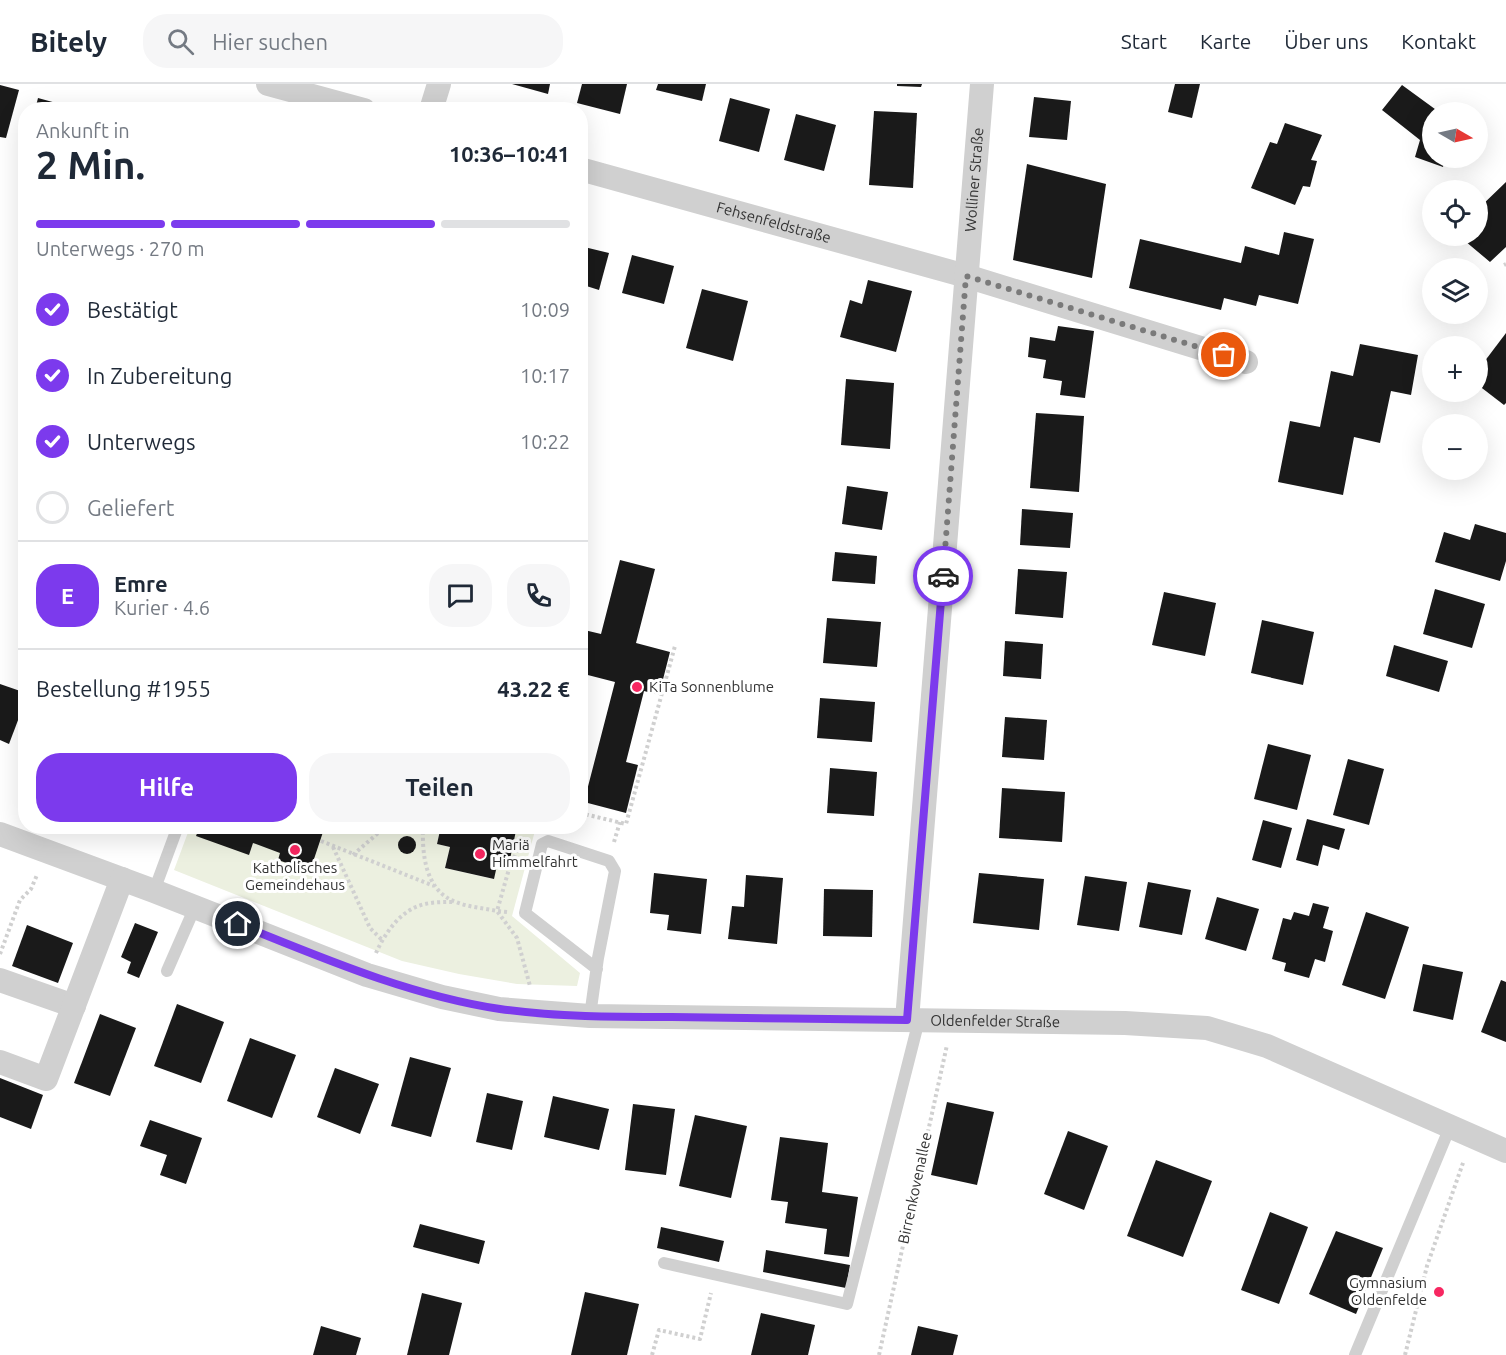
<!DOCTYPE html>
<html lang="de">
<head>
<meta charset="utf-8">
<style>
  :root { --surface:#fff; --page:#f6f6f7; --text:#1f2937; --muted:#747a83; --line:#e0e1e3; --accent:#7c3aed }
  body { margin:0; font-family:Ubuntu,sans-serif; background:var(--page); color:var(--text); height:100vh; display:flex; flex-direction:column; font-size:22px; white-space:nowrap }
  * { box-sizing:border-box; margin:0 }
  p { font-size:20px; color:var(--muted) }
  .icon { flex:none; width:33px; height:33px; fill:none; stroke:currentColor; stroke-width:2; stroke-linecap:round; stroke-linejoin:round }
  .map { position:relative; flex:1; overflow:hidden }
  .sheet { position:absolute; left:18px; top:18px; width:570px; height:732px; display:flex; flex-direction:column; background:var(--surface); border-radius:24px; box-shadow:0 6px 24px #0002 }
  .sheet>* { flex:none }
  .needle { width:39px; rotate:99deg }
  .fabs { position:absolute; left:1422px; top:18px; display:grid; gap:12px }
  .fabs a { display:grid; place-items:center; width:66px; height:66px; border-radius:50%; background:var(--surface); box-shadow:0 6px 24px #0002; font-size:30px }
  .pin { position:absolute; display:grid; place-items:center; width:51px; height:51px; color:#fff; margin:-26px; border:3px solid #fff; border-radius:50%; box-shadow:0 2px 6px #0007 }
  .courier { position:absolute; display:grid; place-items:center; width:60px; height:60px; margin:-30px; border:4px solid #7c3aed; border-radius:50%; background:#fff; color:#222; box-shadow:0 2px 8px #0007 }
  .summary em { font-style:normal; font-weight:700 }
  .summary div { display:flex; flex-direction:column-reverse }
  .summary { display:flex; align-items:center; justify-content:space-between; height:102px; padding:0 18px }
  h1 { font-size:39px; font-weight:700; line-height:45px }
  .bar { display:grid; grid-template-columns:repeat(4,1fr); gap:9px 6px; align-content:center; height:72px; padding:0 18px }
  .bar i { height:8px; border-radius:4px; background:var(--line) }
  .bar .active { background:var(--accent) }
  .bar p { grid-column:span 4 }
  .line { display:flex; align-items:center; gap:15px; padding:0 18px; border-top:2px solid var(--line) }
  .line div { flex:1 }
  .round { display:grid; place-items:center; flex:none; width:63px; height:63px; border-radius:24px; background:var(--page) }
  ol { padding:0 18px; list-style:none }
  li { display:flex; align-items:center; gap:18px; height:66px }
  li p { margin-inline-start:auto }
  li .icon { padding:6px; border-radius:50%; background:var(--accent); color:#fff; stroke-width:4 }
  li:last-child { color:var(--muted) }
  li i { width:33px; height:33px; border:3px solid var(--line); border-radius:50% }
  .cta { display:flex; gap:12px; margin-top:auto; padding:12px 18px }
  .cta a { flex:1; height:69px; border-radius:24px; background:var(--accent); color:#fff; font-size:24px; font-weight:700; line-height:69px; text-align:center }
  .cta a+a { background:var(--page); color:var(--text) }
  header { display:flex; align-items:center; gap:36px; box-sizing:border-box; height:84px; padding:0 30px; background:var(--surface); border-bottom:2px solid var(--line) }
  header strong { font-size:28px }
  nav { display:flex; gap:33px; margin-inline-start:auto; font-size:21px }
  .search { width:420px; height:54px; background:var(--page); display:flex; align-items:center; gap:15px; box-sizing:border-box; padding:0 21px; border-radius:24px; color:var(--muted); font-size:22px }
  .map>svg:first-child { display:block }
</style>
</head>
<body>
<header>
<strong>Bitely</strong>
<div class="search"><svg class="icon" aria-label="search" viewBox="0 0 24 24"><circle cx="10" cy="10" r="6"/><path d="M15 15l6 6"/></svg>Hier suchen</div>
<nav><a>Start</a><a>Karte</a><a>Über uns</a><a>Kontakt</a></nav>
</header>
<div class="map">
<svg width="1506" height="1271" viewBox="0 0 1506 1271">
  <rect width="100%" height="100%" fill="#fff"/>
  <polygon fill="#ecf0e0" points="441,742 437,760 450,763 445,784 493,795 498,777 509,779 517,743 536,743 512,832 580,889 577,902 517,900 459,890 402,877 174,786 190,743"/>
  <g fill="#1a1a1a">
    <polygon points="512,0 550,0 548,10"/>
    <polygon points="582,0 627,0 620,30 577,19"/>
    <polygon points="658,0 706,0 702,17 656,6"/>
    <polygon points="897,0 922,0 921,3 897,2"/>
    <polygon points="1175,0 1200,0 1192,34 1168,28"/>
    <polygon points="0,1 19,6 6,54 0,53"/>
    <polygon points="1402,1 1439,28 1432,28 1432,74 1445,74 1443,83 1415,73 1420,56 1382,26"/>
    <polygon points="1034,13 1071,17 1067,56 1029,53"/>
    <polygon points="38,14 78,25 78,26 35,26"/>
    <polygon points="730,14 770,25 759,68 719,57"/>
    <polygon points="874,27 917,29 913,104 869,101"/>
    <polygon points="796,30 836,41 824,87 784,76"/>
    <polygon points="1285,39 1322,51 1311,76 1317,77 1310,103 1303,102 1295,121 1251,104 1270,58 1277,60"/>
    <polygon points="1027,80 1106,100 1092,194 1013,176"/>
    <polygon points="1506,98 1506,163 1490,178 1459,152 1478,152 1478,125"/>
    <polygon points="1284,148 1314,155 1298,220 1259,211 1256,222 1224,214 1221,226 1129,204 1140,155 1241,179 1245,162 1279,171"/>
    <polygon points="580,162 609,169 599,206 580,200"/>
    <polygon points="632,171 674,182 664,220 622,209"/>
    <polygon points="868,196 912,207 896,268 840,253 850,216 862,220"/>
    <polygon points="702,205 748,217 733,277 686,264"/>
    <polygon points="1058,242 1094,247 1085,314 1060,311 1062,297 1043,294 1046,276 1028,273 1030,253 1055,257"/>
    <polygon points="1506,249 1506,319 1504,321 1478,301 1478,286"/>
    <polygon points="1360,260 1418,271 1411,311 1391,307 1380,359 1354,353 1343,411 1278,398 1290,337 1320,343 1331,287 1353,292"/>
    <polygon points="846,295 894,299 890,365 841,361"/>
    <polygon points="1036,329 1084,332 1079,408 1030,404"/>
    <polygon points="847,402 888,408 882,446 842,440"/>
    <polygon points="1022,425 1073,429 1070,464 1020,461"/>
    <polygon points="1475,440 1506,449 1506,477 1500,497 1435,478 1444,448 1470,456"/>
    <polygon points="835,468 877,472 875,500 832,497"/>
    <polygon points="620,476 655,485 636,559 670,568 659,611 644,607 626,678 638,681 626,729 584,718 615,598 580,589 580,545 601,550"/>
    <polygon points="1018,485 1067,488 1063,534 1015,530"/>
    <polygon points="1435,505 1485,520 1472,564 1423,550"/>
    <polygon points="1164,508 1216,519 1205,572 1152,561"/>
    <polygon points="827,534 881,538 877,583 823,579"/>
    <polygon points="1262,536 1314,548 1303,601 1251,589"/>
    <polygon points="1005,557 1043,560 1041,595 1003,592"/>
    <polygon points="1394,561 1448,577 1439,608 1386,592"/>
    <polygon points="0,600 26,609 26,615 9,660 0,656"/>
    <polygon points="820,614 875,618 872,658 817,654"/>
    <polygon points="1005,633 1047,636 1044,676 1002,673"/>
    <polygon points="1268,660 1311,671 1297,726 1254,715"/>
    <polygon points="1348,675 1384,685 1369,741 1333,731"/>
    <polygon points="830,684 877,688 874,732 827,729"/>
    <polygon points="1002,704 1065,708 1062,758 999,754"/>
    <polygon points="1307,735 1345,745 1339,766 1323,761 1318,782 1296,776"/>
    <polygon points="1263,736 1292,744 1281,784 1252,776"/>
    <polygon points="200,742 325,742 310,787 278,776 280,769 253,759 249,771 196,752"/>
    <polygon points="441,742 517,742 509,780 498,777 494,795 445,784 450,763 437,760"/>
    <circle cx="407" cy="761" r="9"/>
    <polygon points="654,789 707,795 701,850 667,846 669,831 650,829"/>
    <polygon points="979,789 1044,795 1039,846 973,839"/>
    <polygon points="746,791 783,794 777,860 728,855 732,822 744,823"/>
    <polygon points="1085,792 1127,798 1119,847 1077,841"/>
    <polygon points="1148,798 1191,806 1182,851 1139,843"/>
    <polygon points="824,805 873,806 872,853 823,852"/>
    <polygon points="1217,813 1259,825 1246,867 1205,855"/>
    <polygon points="1313,819 1329,823 1323,844 1333,847 1325,878 1315,875 1309,894 1284,887 1286,879 1272,875 1283,834 1291,836 1294,828 1309,832"/>
    <polygon points="1366,828 1409,843 1385,915 1342,901"/>
    <polygon points="135,839 158,848 139,894 127,889 131,878 121,873"/>
    <polygon points="27,841 73,859 58,899 12,882"/>
    <polygon points="1423,880 1463,888 1453,936 1413,927"/>
    <polygon points="1501,896 1506,898 1506,958 1481,948"/>
    <polygon points="177,920 224,938 201,999 154,982"/>
    <polygon points="100,930 136,944 110,1012 74,999"/>
    <polygon points="250,954 296,971 272,1034 227,1017"/>
    <polygon points="410,973 451,984 431,1053 391,1042"/>
    <polygon points="335,984 379,1000 360,1050 317,1033"/>
    <polygon points="0,994 43,1011 31,1045 0,1033"/>
    <polygon points="487,1009 523,1017 512,1066 476,1058"/>
    <polygon points="553,1012 609,1025 599,1066 544,1053"/>
    <polygon points="947,1018 994,1028 977,1101 931,1091"/>
    <polygon points="633,1020 675,1025 666,1091 625,1086"/>
    <polygon points="695,1031 747,1042 731,1114 679,1102"/>
    <polygon points="150,1036 202,1054 186,1100 160,1091 167,1071 140,1062"/>
    <polygon points="1068,1047 1108,1062 1084,1126 1044,1110"/>
    <polygon points="780,1053 828,1059 822,1108 858,1113 849,1173 824,1170 827,1145 785,1139 788,1118 771,1116"/>
    <polygon points="1156,1076 1212,1097 1183,1173 1127,1152"/>
    <polygon points="1270,1128 1308,1143 1279,1220 1241,1206"/>
    <polygon points="420,1140 485,1157 479,1180 413,1163"/>
    <polygon points="661,1143 724,1157 719,1178 657,1164"/>
    <polygon points="1336,1147 1383,1164 1356,1230 1309,1210"/>
    <polygon points="766,1166 850,1181 846,1204 763,1188"/>
    <polygon points="585,1208 639,1220 627,1271 571,1271"/>
    <polygon points="422,1209 462,1219 449,1271 407,1271"/>
    <polygon points="761,1229 815,1241 808,1271 751,1271"/>
    <polygon points="321,1242 361,1254 356,1271 313,1271"/>
    <polygon points="918,1242 958,1251 953,1271 911,1271"/>
  </g>
  <g fill="none" stroke-linecap="round" stroke-linejoin="round">
    <g stroke="#d0d0d0" stroke-width="4" stroke-dasharray="3 3" stroke-linecap="butt">
      <polyline points="1504,181 1506,180"/>
      <polyline points="580,729 626,740 675,562"/>
      <path d="M 423,742 C 422,770 425,807 456,818 C 468,823 483,824 497,827 L 517,854 L 530,902"/>
      <polyline points="321,757 434,802"/>
      <polyline points="614,758 620,738"/>
      <polyline points="333,763 370,844 382,856"/>
      <polyline points="353,771 386,742"/>
      <polyline points="507,828 497,827 509,785 518,765"/>
      <path d="M 376,869 C 385,849 401,825 425,820 C 434,818 444,818 453,818"/>
      <polyline points="0,870 20,816 31,805 37,791"/>
      <polyline points="652,1271 659,1246 700,1255 711,1209"/>
      <polyline points="879,1271 947,961"/>
      <polyline points="1405,1271 1427,1182 1464,1076"/>
    </g>
    <g stroke="#d0d0d0" stroke-width="12">
      <polyline points="154,807 178,742"/>
      <polyline points="167,887 195,823"/>
      <polyline points="590,932 598,874 615,787 609,777 548,757 542,760 525,829 597,885"/>
      <polyline points="664,1179 847,1220 919,936"/>
      <polyline points="1355,1271 1450,1043"/>
    </g>
    <g stroke="#d0d0d0" stroke-width="24">
      <polyline points="268,0 364,26"/>
      <polyline points="431,26 439,0"/>
      <path id="s1" d="M 580,85 L 966,192 L 1246,278"/>
      <path id="s2" d="M 0,750 L 154,807 L 367,891 L 442,913 L 499,925 L 590,932 L 1125,939 L 1207,944 L 1267,962 L 1506,1067"/>
      <polyline points="0,896 74,922"/>
      <path id="s3" d="M 907,936 L 982,0"/>
      <polyline points="0,978 46,995 122,795"/>
    </g>
  </g>
  <g fill="none" stroke-linecap="round" stroke-linejoin="round">
    <polyline stroke="#7a7a7a" stroke-width="6" stroke-dasharray="0 10.8" points="943,492 966,192 1224,271"/>
    <path stroke="#7c3aed" stroke-width="8" d="M 238,840 C 323,874 408,911 500,925 C 556,933 614,933 672,933 C 750,934 829,935 907,936 L 943,492"/>
  </g>
  <g fill="#f72761" stroke="#fff" stroke-width="2">
    <circle cx="637" cy="603" r="6"/>
    <circle cx="295" cy="766" r="6"/>
    <circle cx="480" cy="770" r="6"/>
    <circle cx="1439" cy="1208" r="6"/>
  </g>
  <g text-anchor="middle" stroke-width="6" stroke-linejoin="round" paint-order="stroke">
    <g font-size="15" fill="#333" stroke="#fff">
      <text dy="5" stroke="none"><textPath href="#s3" startOffset="843">Wolliner Straße</textPath></text>
      <text dy="5" stroke="none"><textPath href="#s1" startOffset="201">Fehsenfeldstraße</textPath></text>
      <text dy="5" stroke="none"><textPath href="#s2" startOffset="1026">Oldenfelder Straße</textPath></text>
      <text transform="translate(915 1104) rotate(-78)" y="5">Birrenkovenallee</text>
    </g>
    <g font-size="15" fill="#333" stroke="#fff" text-anchor="start">
      <text x="649" y="608">KiTa Sonnenblume</text>
      <text x="492" y="766">Mariä<tspan x="492" dy="17">Himmelfahrt</tspan></text>
      <text x="295" y="789" text-anchor="middle">Katholisches<tspan x="295" dy="17">Gemeindehaus</tspan></text>
      <text x="1427" y="1204" text-anchor="end">Gymnasium<tspan x="1427" dy="17">Oldenfelde</tspan></text>
    </g>
  </g>
</svg>
<div class="fabs">
<a><svg class="needle" viewBox="-14 -14 28 28"><path d="M0-13l5 13h-10z" fill="#e53935"/><path d="M0 13l5-13h-10z" fill="#747a83"/></svg></a>
<a><svg class="icon" aria-label="locate" viewBox="0 0 24 24"><circle cx="12" cy="12" r="6"/><path d="M12 2v4M12 18v4M2 12h4M18 12h4"/></svg></a>
<a><svg class="icon" aria-label="layers" viewBox="0 0 24 24"><path d="M12 4l9 5-9 5-9-5zM3 14l9 5 9-5"/></svg></a>
<a>+</a>
<a>−</a>
</div>
<div class="pin" style="left:1224px;top:271px;background:#ea580c"><svg class="icon" aria-label="bag" viewBox="0 0 24 24"><path d="M5 8h14l-1 12H6zM9 8a3 3 0 0 1 6 0"/></svg></div>
<div class="pin" style="left:238px;top:840px;background:#1f2937"><svg class="icon" aria-label="home" viewBox="0 0 24 24"><path d="M3 11l9-7 9 7M6 9v11h12V9"/></svg></div>
<div class="courier" style="left:943px;top:492px"><svg class="icon" aria-label="car" viewBox="0 0 24 24"><path d="M5 17H2v-5l4-1 3-4h7l3 4 3 1v5h-3M9 17h6M6 11h13"/><circle cx="7" cy="17" r="2"/><circle cx="17" cy="17" r="2"/></svg></div>
<section class="sheet">
<div class="summary"><div><h1>2 Min.</h1><p>Ankunft in</p></div><em>10:36–10:41</em></div>
<div class="bar"><i class="active"></i><i class="active"></i><i class="active"></i><i></i><p>Unterwegs · 270 m</p></div>
<ol>
<li><svg class="icon" aria-label="check" viewBox="0 0 24 24"><path d="M5 12l5 5 9-10"/></svg>Bestätigt<p>10:09</p></li>
<li><svg class="icon" aria-label="check" viewBox="0 0 24 24"><path d="M5 12l5 5 9-10"/></svg>In Zubereitung<p>10:17</p></li>
<li><svg class="icon" aria-label="check" viewBox="0 0 24 24"><path d="M5 12l5 5 9-10"/></svg>Unterwegs<p>10:22</p></li>
<li><i></i>Geliefert</li>
</ol>
<div class="line" style="height:108px"><b class="round" style="background:var(--accent);color:#fff">E</b><div><b>Emre</b><p>Kurier · 4.6</p></div><a class="round"><svg class="icon" aria-label="chat" viewBox="0 0 24 24"><path d="M4 5h16v11H9l-5 4z"/></svg></a><a class="round"><svg class="icon" aria-label="phone" viewBox="0 0 24 24"><path d="M5 4h4l2 5-3 2q2 4 5 5l2-3 5 2v4C11 20 4 13 5 4z"/></svg></a></div>
<div class="line" style="height:78px"><div>Bestellung #1955</div><b>43.22 €</b></div>
<div class="cta"><a>Hilfe</a><a>Teilen</a></div>
</section>
</div>
</body>
</html>
